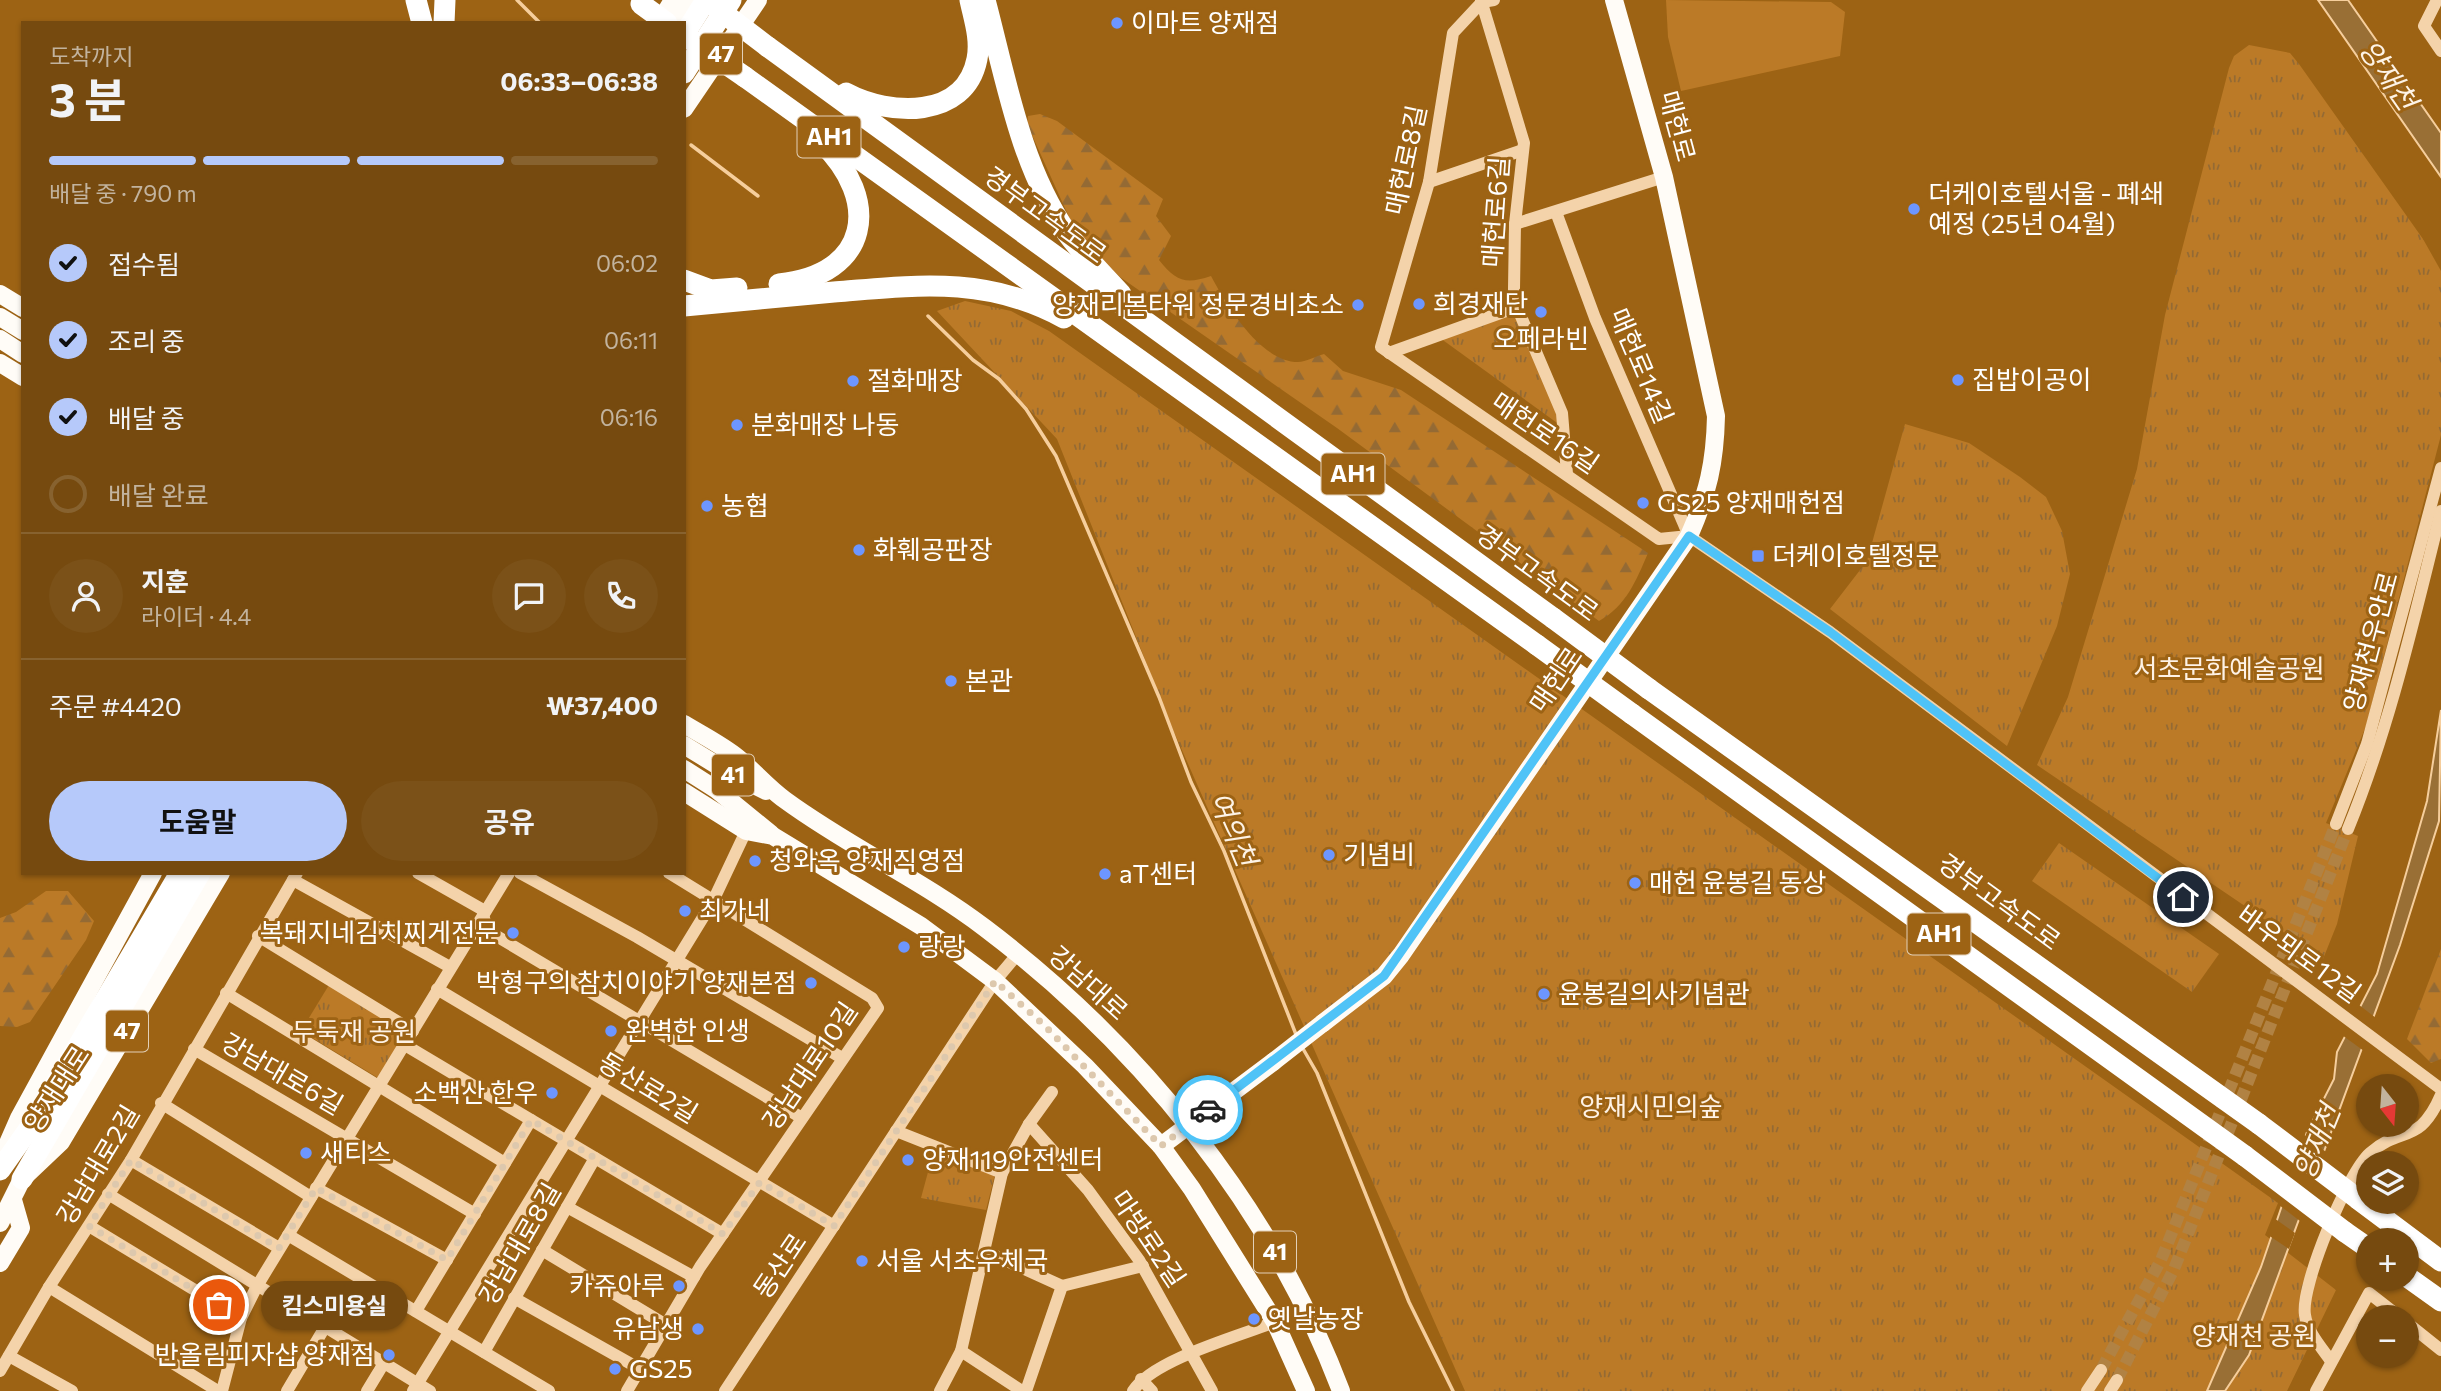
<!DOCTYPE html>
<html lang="ko">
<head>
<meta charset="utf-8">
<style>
  :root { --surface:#764a0f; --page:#7b5118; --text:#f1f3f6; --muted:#c2b39e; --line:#87622f; --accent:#b6c9fa }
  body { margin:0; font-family:Commissioner,"Noto Sans KR",sans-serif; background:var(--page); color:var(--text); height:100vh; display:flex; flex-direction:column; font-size:26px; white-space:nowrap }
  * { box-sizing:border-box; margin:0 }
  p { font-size:23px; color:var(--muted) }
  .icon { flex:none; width:38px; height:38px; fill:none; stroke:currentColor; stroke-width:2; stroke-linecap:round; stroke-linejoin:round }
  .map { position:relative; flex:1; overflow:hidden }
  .side { position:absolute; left:21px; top:21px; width:665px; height:854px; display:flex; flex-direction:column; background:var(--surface); border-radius:0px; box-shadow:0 2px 5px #0004 }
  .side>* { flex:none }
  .needle { width:46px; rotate:163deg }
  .fabs { position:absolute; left:2356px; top:1074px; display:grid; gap:14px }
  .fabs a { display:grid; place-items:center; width:63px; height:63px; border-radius:50%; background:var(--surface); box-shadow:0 2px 5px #0004; font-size:35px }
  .pin { position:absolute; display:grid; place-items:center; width:60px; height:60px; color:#fff; margin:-30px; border:4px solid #fff; border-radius:50%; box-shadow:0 2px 7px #0007 }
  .courier { position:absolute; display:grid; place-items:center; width:70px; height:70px; margin:-35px; border:5px solid #4fc3f7; border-radius:50%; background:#fff; color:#222; box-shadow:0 2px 9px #0007 }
  .bubble { position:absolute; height:49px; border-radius:24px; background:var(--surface); box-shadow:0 2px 5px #0004; font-size:23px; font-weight:700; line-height:49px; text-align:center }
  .headline em { font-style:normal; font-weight:700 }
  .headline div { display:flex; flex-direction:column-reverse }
  .headline { display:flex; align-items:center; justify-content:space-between; height:119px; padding:0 28px }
  h1 { font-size:46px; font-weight:700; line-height:52px }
  .bar { display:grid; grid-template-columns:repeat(4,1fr); gap:10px 7px; align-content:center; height:84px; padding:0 28px }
  .bar i { height:9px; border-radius:5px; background:var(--line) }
  .bar .on { background:var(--accent) }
  .bar p { grid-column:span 4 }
  .line { display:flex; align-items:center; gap:18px; padding:0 28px; border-top:2px solid var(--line) }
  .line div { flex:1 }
  .round { display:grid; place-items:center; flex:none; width:74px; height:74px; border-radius:37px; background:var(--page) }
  ol { padding:0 28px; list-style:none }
  li { display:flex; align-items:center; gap:21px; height:77px }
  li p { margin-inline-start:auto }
  li .icon { padding:7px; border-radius:50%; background:var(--accent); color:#111; stroke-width:4 }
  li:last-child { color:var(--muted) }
  li i { width:38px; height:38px; border:4px solid var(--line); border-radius:50% }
  .cta { display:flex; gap:14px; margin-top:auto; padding:14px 28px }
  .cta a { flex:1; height:80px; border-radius:42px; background:var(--accent); color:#111; font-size:28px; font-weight:700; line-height:80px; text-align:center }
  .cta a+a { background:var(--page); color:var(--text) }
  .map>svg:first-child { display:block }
</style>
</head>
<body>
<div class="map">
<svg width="2441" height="1391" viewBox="0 0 2441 1391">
  <defs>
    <pattern id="forest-firs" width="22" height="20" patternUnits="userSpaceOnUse" patternTransform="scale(1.75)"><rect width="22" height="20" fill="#bb7a27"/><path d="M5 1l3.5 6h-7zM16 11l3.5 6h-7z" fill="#946a34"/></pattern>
    <pattern id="park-tufts" width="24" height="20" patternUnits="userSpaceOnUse" patternTransform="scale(1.75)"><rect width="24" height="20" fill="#bb7a27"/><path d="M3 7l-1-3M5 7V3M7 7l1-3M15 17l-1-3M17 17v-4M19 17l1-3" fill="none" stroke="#946a34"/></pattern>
  </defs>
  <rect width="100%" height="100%" fill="#9d6314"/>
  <polygon fill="#bb7a27" points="1666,0 1831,2 1845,12 1840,56 1681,91 1668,37"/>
  <g fill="url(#forest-firs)">
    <path d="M 1040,114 L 1057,121 L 1163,199 L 1156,216 L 1171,236 L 1159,260 C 1176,281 1185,285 1211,276 C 1226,304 1260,362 1298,362 C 1306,362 1316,356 1324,354 L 1343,371 L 1401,390 L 1648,553 C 1636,581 1626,606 1599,621 L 1337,428 L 1120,277 L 1078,237 L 1027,124 L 1028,116 Z"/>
    <polygon points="46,891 68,891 94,921 86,940 30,1022 17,1027 0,1026 0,918 16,912"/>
    <polygon points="2441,949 2441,1059 2431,1063 2407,1039"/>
  </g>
  <g fill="url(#park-tufts)">
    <polygon points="2249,45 2290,53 2299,64 2423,239 2441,271 2441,435 2366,726 2326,823 2358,836 2337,924 2323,959 2037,765 2068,697 2137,469 2165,315 2229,68 2234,56"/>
    <polygon points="965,301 1011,311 1049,331 2278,1203 2265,1235 2336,1290 2287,1391 1465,1391 1174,732 1057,439 937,311"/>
    <polygon points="1513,311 1558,412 1560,425 1440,338"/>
    <polygon points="1905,424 1969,443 2020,477 2046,497 2062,531 2070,574 2057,626 2007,746 1830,609 1867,561"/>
    <polygon points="2059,843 2219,954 2192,992 2032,881"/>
    <polygon points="329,985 408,1033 380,1079 301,1031"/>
    <polygon points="934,1150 995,1174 986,1210 921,1198"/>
  </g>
  <g fill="#996f35" stroke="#f6ce9c" stroke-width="2">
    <polygon points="2318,0 2348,0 2441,133 2441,177"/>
    <polygon points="2441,710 2439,821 2400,945 2249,1355 2225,1391 2207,1391 2261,1267 2307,1132 2334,1079 2337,1052 2377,974 2427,801"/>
  </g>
  <g fill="#9d6314">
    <polygon points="2359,1005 2376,1018 2364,1051 2342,1035"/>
    <polygon points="2303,1134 2326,1152 2300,1221 2279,1205"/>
    <polygon points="2274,1218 2295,1233 2289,1249 2268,1235"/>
  </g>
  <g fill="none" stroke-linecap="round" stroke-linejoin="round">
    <g stroke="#f6ce9c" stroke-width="3.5">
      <polyline points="517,0 540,23"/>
      <polyline points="691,145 758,196"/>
      <polyline points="928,316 973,360 999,379 1026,409 1056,456 1159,697 1191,782 1224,851 1297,1037"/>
      <polyline points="1302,1047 1317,1073 1409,1302 1453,1391"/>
    </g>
    <g stroke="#b18243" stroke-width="12" stroke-dasharray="12 6" stroke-linecap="butt">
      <polyline points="2101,1370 2161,1260 2336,824"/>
      <polyline points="2117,1380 2174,1269 2348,829"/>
    </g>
    <g stroke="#f4d3aa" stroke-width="12">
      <polyline points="1481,0 1524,143 1515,224 1514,289 1517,307 1562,413 1567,474"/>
      <polyline points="1494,0 1482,2 1453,33 1429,182 1381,347 1659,539 1689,536"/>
      <polyline points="2437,0 2424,26 2441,51"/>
      <polyline points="1429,182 1523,150"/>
      <polyline points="1556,212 1595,318 1689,536"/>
      <polyline points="1515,224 1664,177"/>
      <polyline points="1389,353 1517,307"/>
      <polyline points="1689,536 1830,632 2441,1089"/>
      <polyline points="2336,824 2367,744 2441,468"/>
      <path d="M 2348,829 C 2390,726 2414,619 2441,511"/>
      <polyline points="418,873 485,911"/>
      <polyline points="520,873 637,937 842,1058"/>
      <polyline points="293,880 450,967"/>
      <polyline points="483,915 488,931 802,1118"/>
      <polyline points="258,936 413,1031"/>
      <polyline points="437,989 834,1226"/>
      <polyline points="226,993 505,1163"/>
      <polyline points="405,1045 723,1234"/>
      <polyline points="194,1049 475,1214"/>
      <polyline points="161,1103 311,1197"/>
      <polyline points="1029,1124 1088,1190 1139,1260 1212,1391"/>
      <polyline points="896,1131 1002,1173"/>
      <polyline points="131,1160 279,1248"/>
      <polyline points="316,1188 447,1260"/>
      <polyline points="108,1194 430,1391"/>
      <polyline points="567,1207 694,1277"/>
      <polyline points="89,1226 241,1318"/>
      <polyline points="288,1235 549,1391"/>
      <polyline points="542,1250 666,1325"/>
      <polyline points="985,1251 1062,1286"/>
      <polyline points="49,1287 218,1391"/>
      <polyline points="514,1298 640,1369"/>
      <polyline points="416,1311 531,1120"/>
      <polyline points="2406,1322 2441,1350"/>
      <polyline points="961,1351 1022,1391"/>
      <polyline points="484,1352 595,1158"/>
      <polyline points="9,1356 72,1391"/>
      <path d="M 2331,1361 C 2321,1347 2307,1331 2305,1315 C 2300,1286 2348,1172 2370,1153 C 2402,1125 2419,1146 2441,1095"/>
      <polyline points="0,1371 49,1287 131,1160 297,873"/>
      <polyline points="1141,1379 1152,1391"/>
      <polyline points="222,1391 241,1318 257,1286 509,873"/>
      <polyline points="287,1391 325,1327"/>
      <polyline points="367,1391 384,1363"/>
      <polyline points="413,1391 713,901 746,831"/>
      <polyline points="627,1391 700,1267 878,1008 872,998 669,873"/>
      <polyline points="725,1391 995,981 1017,955"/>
      <polyline points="940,1391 961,1351 1002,1173 1029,1124 1052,1092"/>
      <polyline points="1026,1391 1062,1286 1143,1266"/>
      <path d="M 1133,1391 C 1152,1360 1239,1336 1275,1322"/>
      <polyline points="2087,1391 2101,1370"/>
      <polyline points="2110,1391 2117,1380"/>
      <polyline points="2316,1391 2369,1293 2401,1318"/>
    </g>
    <g stroke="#fffcf7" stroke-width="18">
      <polyline points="659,23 673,0"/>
      <polyline points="674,23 688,0"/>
      <polyline points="684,109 758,0"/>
      <polyline points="0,294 23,308"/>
      <polyline points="0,317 23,331"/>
      <polyline points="0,339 23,354"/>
      <polyline points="0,363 23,377"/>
      <path d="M 684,724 C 702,735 722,745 738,758 C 754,771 768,788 785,800 C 849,847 922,880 985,928 C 1140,1045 1272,1208 1341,1391"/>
      <polyline points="684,745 728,772 766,791"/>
      <polyline points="684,769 717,790 771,834"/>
      <polyline points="684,792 746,831 773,836 921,926 995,981 1085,1066 1161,1146 1192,1189 1275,1322 1306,1391"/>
      <path d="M 1323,1023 L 1384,976 L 1401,955 L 1689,536 C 1708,493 1715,463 1716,416 L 1664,177 L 1614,0"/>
      <polyline points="1161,1146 1273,1062"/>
      <polyline points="2,1157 19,1118 153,873"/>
      <polyline points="0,1223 22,1179 61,1142 221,873"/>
      <polyline points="0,1263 21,1228 13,1200"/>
    </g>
    <g stroke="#fff" stroke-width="21">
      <polyline points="416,0 422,23"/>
      <path d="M 985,0 C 1006,79 1020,165 1067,233 C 1083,255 1103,274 1121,294"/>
      <polyline points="444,23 445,0"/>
      <polyline points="684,35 706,0"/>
      <polyline points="768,47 1553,618"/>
      <polyline points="684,73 731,0"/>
      <polyline points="745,77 1537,645"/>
      <path d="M 846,93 C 889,116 965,120 977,59 C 981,39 974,19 970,0"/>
      <polyline points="684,280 711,290 737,288"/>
      <path d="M 779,284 C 870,275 882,200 821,142"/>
      <path d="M 684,306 C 734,301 784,297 834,292 C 918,285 987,276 1064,318"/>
      <polyline points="1649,689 2259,1124"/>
      <polyline points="1632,714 2245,1156"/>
      <polyline points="0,1170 31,1126 180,873"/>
      <polyline points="22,1179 200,873"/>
      <polyline points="2358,1199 2441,1261"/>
      <polyline points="2345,1232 2368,1248"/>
      <polyline points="2406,1276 2441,1301"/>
    </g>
    <polyline stroke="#fffcf7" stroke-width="18" points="1273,1062 1323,1023"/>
    <g stroke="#fff" stroke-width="21">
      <polyline points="706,0 768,47"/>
      <polyline points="641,4 667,23"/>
      <polyline points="684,35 745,77"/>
      <polyline points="1553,618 1649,689"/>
      <polyline points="1537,645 1632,714"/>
      <polyline points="2259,1124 2358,1199"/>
      <polyline points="2245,1156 2345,1232"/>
    </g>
  </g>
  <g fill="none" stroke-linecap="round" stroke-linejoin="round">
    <polyline stroke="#ddc8ad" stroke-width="7" stroke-dasharray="0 12.6" points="219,1305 89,1226 131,1160 279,1248 316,1188 447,1260 531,1120 723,1234 760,1182 834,1226 995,981 1045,1026 1161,1146 1208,1110"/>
    <polyline stroke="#4fc3f7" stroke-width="9" points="1208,1110 1384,976 1689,536 1830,632 2183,897"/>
  </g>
  <g fill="#6d96ff" stroke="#9d6314" stroke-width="2.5">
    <circle cx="1117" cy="23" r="7"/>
    <circle cx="1914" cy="209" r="7"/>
    <circle cx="1419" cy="304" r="7"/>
    <circle cx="1358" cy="305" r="7"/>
    <circle cx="1541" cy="312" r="7"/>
    <circle cx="1958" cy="380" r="7"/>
    <circle cx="853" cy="381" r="7"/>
    <circle cx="737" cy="425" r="7"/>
    <circle cx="1643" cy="503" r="7"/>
    <circle cx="707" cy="506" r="7"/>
    <circle cx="859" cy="550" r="7"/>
    <rect x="1751" y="549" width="14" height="14" rx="3.5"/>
    <circle cx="951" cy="681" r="7"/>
    <circle cx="1329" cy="855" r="7"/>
    <circle cx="755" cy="861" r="7"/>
    <circle cx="1105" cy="874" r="7"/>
    <circle cx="1635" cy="883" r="7"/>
    <circle cx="685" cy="911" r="7"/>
    <circle cx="513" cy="933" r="7"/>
    <circle cx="904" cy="947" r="7"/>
    <circle cx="811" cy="983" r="7"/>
    <circle cx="1544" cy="994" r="7"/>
    <circle cx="611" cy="1031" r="7"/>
    <circle cx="552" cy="1093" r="7"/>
    <circle cx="306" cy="1153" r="7"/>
    <circle cx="908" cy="1160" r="7"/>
    <circle cx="862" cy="1261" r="7"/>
    <circle cx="679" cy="1286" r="7"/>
    <circle cx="1254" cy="1319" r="7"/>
    <circle cx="698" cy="1329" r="7"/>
    <circle cx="389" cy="1355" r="7"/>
    <circle cx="615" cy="1369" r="7"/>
  </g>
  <g text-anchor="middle" stroke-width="6" stroke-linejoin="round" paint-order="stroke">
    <g fill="#9d6314" stroke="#e2d0b8" stroke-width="2">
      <rect x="700" y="33.5" width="42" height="41" rx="5"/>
      <rect x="797.5" y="116.5" width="63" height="41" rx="5"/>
      <rect x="1321.5" y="453.5" width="63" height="41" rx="5"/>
      <rect x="712" y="754.5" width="42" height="41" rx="5"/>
      <rect x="1907.5" y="913.5" width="63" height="41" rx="5"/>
      <rect x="106" y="1010.5" width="42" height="41" rx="5"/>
      <rect x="1254" y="1231.5" width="42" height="41" rx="5"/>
    </g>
    <g font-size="24" font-weight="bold" fill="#fff">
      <text x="721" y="62">47</text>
      <text x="829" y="145">AH1</text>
      <text x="1353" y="482">AH1</text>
      <text x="733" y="783">41</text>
      <text x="1939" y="942">AH1</text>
      <text x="127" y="1039">47</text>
      <text x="1275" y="1260">41</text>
    </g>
    <g font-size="26" fill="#fff" stroke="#9d6314" text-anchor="start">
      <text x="1131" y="32">이마트 양재점</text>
      <text x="1928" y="203">더케이호텔서울 - 폐쇄<tspan x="1928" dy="30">예정 (25년 04월)</tspan></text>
      <text x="1433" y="313">희경재단</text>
      <text x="1344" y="314" text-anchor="end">양재리본타워 정문경비초소</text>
      <text x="1541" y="348" text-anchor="middle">오페라빈</text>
      <text x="1972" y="389">집밥이공이</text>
      <text x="867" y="390">절화매장</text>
      <text x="751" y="434">분화매장 나동</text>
      <text x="1657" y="512">GS25 양재매헌점</text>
      <text x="721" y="515">농협</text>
      <text x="873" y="559">화훼공판장</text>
      <text x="1772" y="565">더케이호텔정문</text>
      <text x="965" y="690">본관</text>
      <text x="1343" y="864">기념비</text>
      <text x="769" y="870">청와옥 양재직영점</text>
      <text x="1119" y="883">aT센터</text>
      <text x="1649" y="892">매헌 윤봉길 동상</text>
      <text x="699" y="920">최가네</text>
      <text x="499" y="942" text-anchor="end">복돼지네김치찌게전문</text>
      <text x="918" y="956">랑랑</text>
      <text x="797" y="992" text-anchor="end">박형구의 참치이야기 양재본점</text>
      <text x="1558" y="1003">윤봉길의사기념관</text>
      <text x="625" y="1040">완벽한 인생</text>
      <text x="538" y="1102" text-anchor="end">소백산 한우</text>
      <text x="320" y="1162">새티스</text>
      <text x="922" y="1169">양재119안전센터</text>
      <text x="876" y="1270">서울 서초우체국</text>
      <text x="665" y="1295" text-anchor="end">카쥬아루</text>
      <text x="1268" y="1328">옛날농장</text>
      <text x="684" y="1338" text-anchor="end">유남생</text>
      <text x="375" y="1364" text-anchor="end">반올림피자샵 양재점</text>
      <text x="629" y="1378">GS25</text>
    </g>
    <g font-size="26" fill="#fff" stroke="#9d6314">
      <text transform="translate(1677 126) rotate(75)" y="9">매헌로</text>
      <text transform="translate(1406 160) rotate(-78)" y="9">매헌로8길</text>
      <text transform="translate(1496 212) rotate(-86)" y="9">매헌로6길</text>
      <text transform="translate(1045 215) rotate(36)" y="9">경부고속도로</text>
      <text transform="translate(1641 366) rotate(67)" y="9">매헌로14길</text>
      <text transform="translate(1545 433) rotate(34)" y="9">매헌로16길</text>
      <text transform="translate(1537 573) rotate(36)" y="9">경부고속도로</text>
      <text transform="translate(2371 642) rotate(-75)" y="9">양재천우안로</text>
      <text transform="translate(1556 680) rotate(-56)" y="9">매헌로</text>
      <text transform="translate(1999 902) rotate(36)" y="9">경부고속도로</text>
      <text transform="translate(2299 954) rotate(36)" y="9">바우뫼로12길</text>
      <text transform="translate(1088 983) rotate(42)" y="9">강남대로</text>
      <text transform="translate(810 1066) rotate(-56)" y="9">강남대로10길</text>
      <text transform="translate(282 1074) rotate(30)" y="9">강남대로6길</text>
      <text transform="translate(648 1088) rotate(31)" y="9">동산로2길</text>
      <text transform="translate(57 1089) rotate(-57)" y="9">양재대로</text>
      <text transform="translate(98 1165) rotate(-59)" y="9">강남대로2길</text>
      <text transform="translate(1148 1239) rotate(56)" y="9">마방로2길</text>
      <text transform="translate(520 1244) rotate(-60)" y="9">강남대로8길</text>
      <text transform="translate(780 1266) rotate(-56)" y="9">동산로</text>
    </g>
    <g font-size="26" fill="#fef2e5" stroke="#9d6314">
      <text x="2229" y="678">서초문화예술공원</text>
      <text x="354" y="1041">두둑재 공원</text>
      <text x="1651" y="1116">양재시민의숲</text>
      <text x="2254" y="1345">양재천 공원</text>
    </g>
    <g font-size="28" font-style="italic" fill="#fdf3e6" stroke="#9d6314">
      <text transform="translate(2388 75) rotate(55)" y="10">양재천</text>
      <text transform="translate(1233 829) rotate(67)" y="10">여의천</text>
      <text transform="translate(2317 1142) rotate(-68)" y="10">양재천</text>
    </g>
  </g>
</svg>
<div class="fabs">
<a><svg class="needle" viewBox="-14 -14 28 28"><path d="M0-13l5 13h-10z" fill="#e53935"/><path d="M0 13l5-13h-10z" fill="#c2b39e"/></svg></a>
<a><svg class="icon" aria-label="layers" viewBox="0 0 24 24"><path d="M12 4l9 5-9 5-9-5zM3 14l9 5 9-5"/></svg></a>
<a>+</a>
<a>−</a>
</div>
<div class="pin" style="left:219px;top:1305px;background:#ea580c"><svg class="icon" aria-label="bag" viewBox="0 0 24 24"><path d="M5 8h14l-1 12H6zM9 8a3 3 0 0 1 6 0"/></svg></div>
<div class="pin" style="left:2183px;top:897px;background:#1f2937"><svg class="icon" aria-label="home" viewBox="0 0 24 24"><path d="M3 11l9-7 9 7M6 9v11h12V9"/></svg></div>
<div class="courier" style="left:1208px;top:1110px"><svg class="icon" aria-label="car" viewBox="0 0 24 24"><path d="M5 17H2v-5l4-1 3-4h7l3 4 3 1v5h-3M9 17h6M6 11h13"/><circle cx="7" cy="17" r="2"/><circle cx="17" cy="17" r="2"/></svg></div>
<div class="bubble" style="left:261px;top:1281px;width:147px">킴스미용실</div>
<section class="side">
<div class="headline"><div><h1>3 분</h1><p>도착까지</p></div><em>06:33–06:38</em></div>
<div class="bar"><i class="on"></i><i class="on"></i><i class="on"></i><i></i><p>배달 중 · 790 m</p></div>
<ol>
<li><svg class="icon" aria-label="check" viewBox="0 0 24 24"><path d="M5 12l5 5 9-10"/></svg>접수됨<p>06:02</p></li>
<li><svg class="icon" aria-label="check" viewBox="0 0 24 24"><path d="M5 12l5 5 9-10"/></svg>조리 중<p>06:11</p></li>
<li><svg class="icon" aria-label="check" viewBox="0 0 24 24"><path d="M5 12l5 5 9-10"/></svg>배달 중<p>06:16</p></li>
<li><i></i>배달 완료</li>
</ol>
<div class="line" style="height:126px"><a class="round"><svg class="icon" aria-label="person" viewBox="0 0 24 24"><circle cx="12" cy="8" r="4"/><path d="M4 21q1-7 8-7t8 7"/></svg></a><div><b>지훈</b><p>라이더 · 4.4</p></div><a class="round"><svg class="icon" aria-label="chat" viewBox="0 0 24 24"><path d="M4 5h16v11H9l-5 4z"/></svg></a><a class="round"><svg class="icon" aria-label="phone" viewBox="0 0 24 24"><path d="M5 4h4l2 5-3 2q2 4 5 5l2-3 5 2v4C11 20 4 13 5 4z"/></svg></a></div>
<div class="line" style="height:91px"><div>주문 #4420</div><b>₩37,400</b></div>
<div class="cta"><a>도움말</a><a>공유</a></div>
</section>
</div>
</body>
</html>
